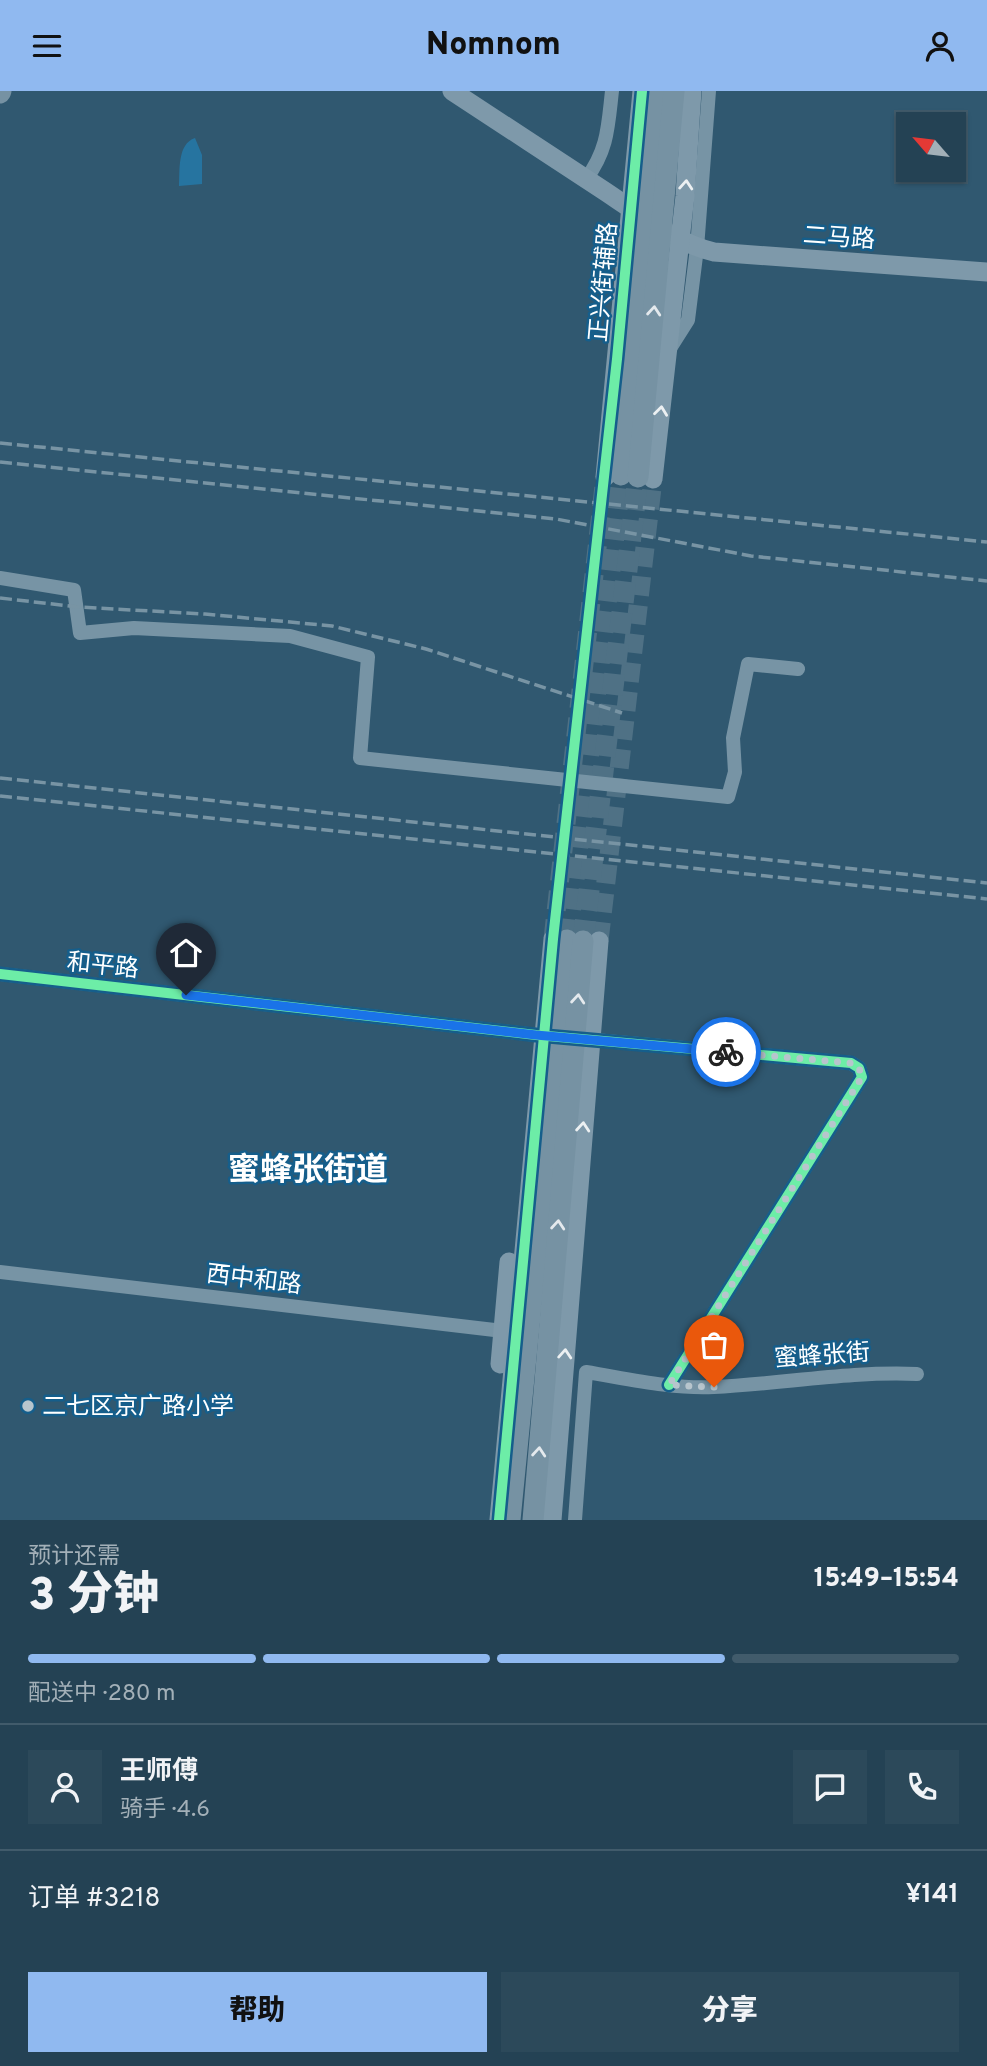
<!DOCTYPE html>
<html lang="zh">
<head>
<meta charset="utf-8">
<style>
  :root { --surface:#244254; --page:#2c495a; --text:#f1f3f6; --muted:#a3b0b8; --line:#415b6b; --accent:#90b9f0 }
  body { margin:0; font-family:Overpass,"Noto Sans SC",sans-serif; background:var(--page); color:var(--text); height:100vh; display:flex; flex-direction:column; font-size:26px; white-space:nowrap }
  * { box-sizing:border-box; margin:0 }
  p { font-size:23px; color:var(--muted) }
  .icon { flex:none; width:38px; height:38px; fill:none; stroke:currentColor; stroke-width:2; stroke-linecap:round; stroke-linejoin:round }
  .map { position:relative; height:1429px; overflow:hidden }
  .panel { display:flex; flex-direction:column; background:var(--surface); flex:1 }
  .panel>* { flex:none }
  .needle { width:46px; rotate:298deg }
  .controls { position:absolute; left:896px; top:21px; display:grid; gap:14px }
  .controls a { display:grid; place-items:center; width:70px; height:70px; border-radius:0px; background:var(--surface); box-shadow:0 2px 5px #0004,0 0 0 2px var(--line); font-size:35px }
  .pin { position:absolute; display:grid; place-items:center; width:60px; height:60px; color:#fff; margin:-72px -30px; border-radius:50% 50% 50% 0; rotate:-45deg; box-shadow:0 0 7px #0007 }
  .pin .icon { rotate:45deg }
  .courier { position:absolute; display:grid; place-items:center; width:70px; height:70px; margin:-35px; border:5px solid #1a73e8; border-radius:50%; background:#fff; color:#222; box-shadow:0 2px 9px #0007 }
  .summary em { font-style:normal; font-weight:800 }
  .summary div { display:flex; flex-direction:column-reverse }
  .summary { display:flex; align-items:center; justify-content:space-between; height:119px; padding:0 28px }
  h1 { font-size:46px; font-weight:800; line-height:52px }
  .bar { display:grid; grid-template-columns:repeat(4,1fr); gap:10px 7px; align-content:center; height:84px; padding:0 28px }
  .bar i { height:9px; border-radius:5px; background:var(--line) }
  .bar .active { background:var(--accent) }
  .bar p { grid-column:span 4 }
  .line { display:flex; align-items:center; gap:18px; padding:0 28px; border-top:2px solid var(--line) }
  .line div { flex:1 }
  .round { display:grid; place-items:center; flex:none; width:74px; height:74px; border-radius:0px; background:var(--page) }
  .cta { display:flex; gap:14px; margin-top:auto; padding:14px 28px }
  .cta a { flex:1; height:80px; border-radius:0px; background:var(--accent); color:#111; font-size:28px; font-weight:800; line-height:80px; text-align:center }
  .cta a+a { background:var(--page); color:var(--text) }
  header { display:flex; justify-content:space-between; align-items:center; height:91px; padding:0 28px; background:var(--accent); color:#111; font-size:32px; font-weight:800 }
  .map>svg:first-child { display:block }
</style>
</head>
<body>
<header><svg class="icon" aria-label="menu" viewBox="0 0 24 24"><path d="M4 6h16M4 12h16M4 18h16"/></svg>Nomnom<svg class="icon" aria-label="person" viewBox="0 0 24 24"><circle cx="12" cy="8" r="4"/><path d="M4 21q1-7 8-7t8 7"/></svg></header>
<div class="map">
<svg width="987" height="1429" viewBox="0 0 987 1429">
  <rect width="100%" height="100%" fill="#305870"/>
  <path fill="#2674a0" d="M 195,47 L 202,64 L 202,93 L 179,95 C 180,80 177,53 195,47 Z"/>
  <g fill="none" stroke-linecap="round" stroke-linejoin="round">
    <g stroke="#4f7185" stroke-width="19" stroke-dasharray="19 10" stroke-linecap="butt">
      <polyline points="553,848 605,386"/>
      <polyline points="599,850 653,388"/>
    </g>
    <g stroke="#4f7185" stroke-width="21" stroke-dasharray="21 10" stroke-linecap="butt">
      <polyline points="567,849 621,384"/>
      <polyline points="583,850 638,386"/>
    </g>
    <g stroke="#7794a5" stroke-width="14">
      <path d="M 586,88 C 608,59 608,35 612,0"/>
      <polyline points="669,259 688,229 697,157 709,0"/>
      <polyline points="0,487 74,499 80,542 134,537 290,545 368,566 360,667 728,706 735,681 733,647 748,573 798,578"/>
      <polyline points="0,883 554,946"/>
      <polyline points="584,948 851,972 859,977 862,986 669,1294"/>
      <polyline points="0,1181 503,1240"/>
      <path d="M 575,1429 L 586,1281 C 629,1288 671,1298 714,1296 C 782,1293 849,1280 917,1283"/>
    </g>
    <g stroke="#7e99aa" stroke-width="19">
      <path d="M 452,0 C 503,34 555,67 606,101 C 639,123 675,152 714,161 L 987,181"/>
      <polyline points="605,386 642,0"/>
      <polyline points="653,388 685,105 692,0"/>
      <polyline points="500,1273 509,1171"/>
      <polyline points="499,1429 553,848"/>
      <polyline points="552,1429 599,850"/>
    </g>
    <g stroke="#7692a3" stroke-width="21">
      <polyline points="0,2 1,0"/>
      <polyline points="621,384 658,0"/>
      <polyline points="638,386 674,0"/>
      <polyline points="510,1429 567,849"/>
      <polyline points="533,1429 583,850"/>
    </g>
    <g stroke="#7894a4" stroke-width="3.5" stroke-dasharray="12 5" stroke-linecap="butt">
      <polyline points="0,352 987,451"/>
      <polyline points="0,371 556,428 751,465 987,490"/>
      <polyline points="0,507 78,516 205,523 332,535 426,558 622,622"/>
      <polyline points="0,687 987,792"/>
      <polyline points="0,705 987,808"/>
    </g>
    <g stroke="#155e8b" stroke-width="15">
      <g id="cycleway">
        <polyline points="0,883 536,944 851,972 859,977 862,986 669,1294"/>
        <polyline points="499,1429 553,848 617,268 642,0"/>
      </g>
    </g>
    <use href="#cycleway" stroke="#6deda7" stroke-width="10"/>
  </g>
  <defs><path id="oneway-chevron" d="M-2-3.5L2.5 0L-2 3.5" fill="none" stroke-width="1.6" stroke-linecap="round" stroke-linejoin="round" transform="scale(1.75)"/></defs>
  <g stroke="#ecf0f2">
    <use href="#oneway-chevron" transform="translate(686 94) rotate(-86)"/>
    <use href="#oneway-chevron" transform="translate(661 320) rotate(-83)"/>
    <use href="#oneway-chevron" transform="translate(583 1036) rotate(-85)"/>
    <use href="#oneway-chevron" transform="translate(565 1263) rotate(-86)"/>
  </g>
  <g stroke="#e4e9ed">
    <use href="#oneway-chevron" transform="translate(654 220) rotate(-85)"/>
    <use href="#oneway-chevron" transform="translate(578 908) rotate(-85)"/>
    <use href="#oneway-chevron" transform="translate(558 1134) rotate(-85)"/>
    <use href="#oneway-chevron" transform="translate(539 1361) rotate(-85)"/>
  </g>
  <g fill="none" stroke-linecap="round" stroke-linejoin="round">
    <polyline stroke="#b7c5cd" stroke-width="7" stroke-dasharray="0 12.6" points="714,1296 669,1294 862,986 859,977 851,972 726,961"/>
    <polyline stroke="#1a73e8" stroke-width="9" points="186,904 536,944 726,961"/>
  </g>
  <circle fill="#b7c5cd" stroke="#155e8b" stroke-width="2.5" cx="28" cy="1315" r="7"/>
  <g text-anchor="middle" stroke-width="5" stroke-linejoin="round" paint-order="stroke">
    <g font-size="24" fill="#fff" stroke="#155e8b">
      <text transform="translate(839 146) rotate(4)" y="8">二马路</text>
      <text transform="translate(603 191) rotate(-85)" y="8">正兴街辅路</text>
      <text transform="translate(103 874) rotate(6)" y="8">和平路</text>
      <text transform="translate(254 1188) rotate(7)" y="8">西中和路</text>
      <text transform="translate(822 1264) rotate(-4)" y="8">蜜蜂张街</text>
    </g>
    <g font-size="24" fill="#fff" stroke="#155e8b" text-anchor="start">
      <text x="42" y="1323">二七区京广路小学</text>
    </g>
    <g font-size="32" font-weight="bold" fill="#fff" stroke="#155e8b">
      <text x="308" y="1089">蜜蜂张街道</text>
    </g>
  </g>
</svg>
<div class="controls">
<a><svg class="needle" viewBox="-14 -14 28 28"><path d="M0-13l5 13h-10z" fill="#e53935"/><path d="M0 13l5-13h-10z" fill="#a3b0b8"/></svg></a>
</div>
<div class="pin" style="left:714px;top:1296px;background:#ea580c"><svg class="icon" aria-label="bag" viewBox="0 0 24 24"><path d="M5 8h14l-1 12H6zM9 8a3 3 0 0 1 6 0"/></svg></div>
<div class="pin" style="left:186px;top:904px;background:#1f2937"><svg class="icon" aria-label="home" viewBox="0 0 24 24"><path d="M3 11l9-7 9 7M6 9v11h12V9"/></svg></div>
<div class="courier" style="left:726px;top:961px"><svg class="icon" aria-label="bike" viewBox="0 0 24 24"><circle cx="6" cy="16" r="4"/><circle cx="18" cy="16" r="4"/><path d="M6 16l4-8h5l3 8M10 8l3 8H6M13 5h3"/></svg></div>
</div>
<section class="panel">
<div class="summary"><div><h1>3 分钟</h1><p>预计还需</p></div><em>15:49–15:54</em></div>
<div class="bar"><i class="active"></i><i class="active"></i><i class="active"></i><i></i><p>配送中 · 280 m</p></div>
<div class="line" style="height:126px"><a class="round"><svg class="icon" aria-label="person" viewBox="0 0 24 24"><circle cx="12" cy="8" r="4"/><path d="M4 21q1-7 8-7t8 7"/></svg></a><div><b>王师傅</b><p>骑手 · 4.6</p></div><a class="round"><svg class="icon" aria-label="chat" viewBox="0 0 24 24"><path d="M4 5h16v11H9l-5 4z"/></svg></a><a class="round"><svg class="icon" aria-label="phone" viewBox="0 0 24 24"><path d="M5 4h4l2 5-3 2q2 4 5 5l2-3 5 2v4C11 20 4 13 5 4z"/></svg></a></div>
<div class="line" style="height:91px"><div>订单 #3218</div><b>¥141</b></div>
<div class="cta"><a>帮助</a><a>分享</a></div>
</section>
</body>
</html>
